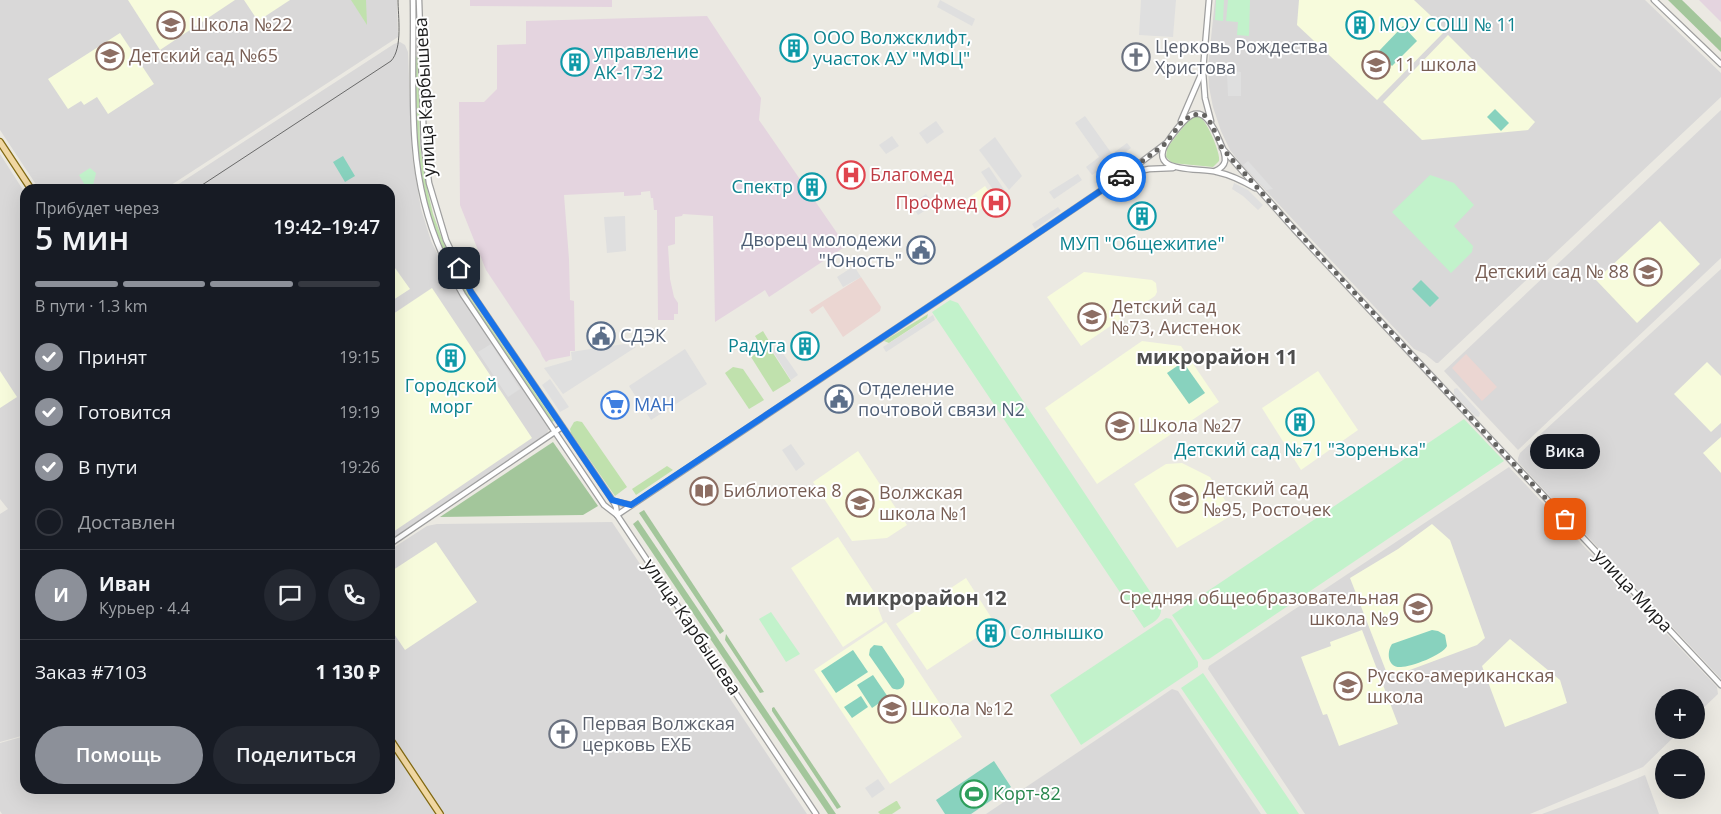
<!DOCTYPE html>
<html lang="ru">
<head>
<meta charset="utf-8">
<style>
  :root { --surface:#171b24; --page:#242831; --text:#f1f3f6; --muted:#9ea1a6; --line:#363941; --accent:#8c9099 }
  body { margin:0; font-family:"Open Sans",sans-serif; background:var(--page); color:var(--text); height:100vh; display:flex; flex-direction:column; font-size:19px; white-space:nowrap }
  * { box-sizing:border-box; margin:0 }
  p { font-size:16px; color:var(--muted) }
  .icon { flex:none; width:28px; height:28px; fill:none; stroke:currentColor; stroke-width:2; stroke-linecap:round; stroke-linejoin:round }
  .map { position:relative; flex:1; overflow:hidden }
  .details { position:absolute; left:20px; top:184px; width:375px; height:610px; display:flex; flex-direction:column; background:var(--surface); border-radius:15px; box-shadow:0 5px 20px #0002 }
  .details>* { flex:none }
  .tools { position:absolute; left:1655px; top:689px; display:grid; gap:10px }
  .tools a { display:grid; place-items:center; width:50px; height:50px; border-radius:50%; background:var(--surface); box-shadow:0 5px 20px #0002; font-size:25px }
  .pin { position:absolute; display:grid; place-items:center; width:42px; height:42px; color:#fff; margin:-21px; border-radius:10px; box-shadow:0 2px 8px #0006 }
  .courier { position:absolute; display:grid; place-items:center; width:50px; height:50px; margin:-25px; border:4px solid #1a73e8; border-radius:50%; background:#fff; color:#222; box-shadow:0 1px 6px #0007 }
  .bubble { position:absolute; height:35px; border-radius:18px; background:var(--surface); box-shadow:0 5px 20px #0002; font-size:16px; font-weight:600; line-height:35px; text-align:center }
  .headline em { font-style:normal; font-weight:600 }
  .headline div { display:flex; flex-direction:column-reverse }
  .headline { display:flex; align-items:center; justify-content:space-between; height:85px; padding:0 15px }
  h1 { font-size:32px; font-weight:600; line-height:38px }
  .bar { display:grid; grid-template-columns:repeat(4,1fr); gap:8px 5px; align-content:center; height:60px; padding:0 15px }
  .bar i { height:6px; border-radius:4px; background:var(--line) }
  .bar .selected { background:var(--accent) }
  .bar p { grid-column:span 4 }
  .line { display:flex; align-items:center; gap:12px; padding:0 15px; border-top:1px solid var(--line) }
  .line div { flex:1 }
  .round { display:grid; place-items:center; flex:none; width:52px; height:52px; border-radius:26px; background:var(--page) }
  ol { padding:0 15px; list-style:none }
  li { display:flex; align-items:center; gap:15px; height:55px }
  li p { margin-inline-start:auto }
  li .icon { padding:5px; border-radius:50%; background:var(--accent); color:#fff; stroke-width:4 }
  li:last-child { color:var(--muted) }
  li i { width:28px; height:28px; border:2px solid var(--line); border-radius:50% }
  .action { display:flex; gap:10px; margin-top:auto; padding:10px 15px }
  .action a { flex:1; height:58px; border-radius:30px; background:var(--accent); color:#fff; font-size:20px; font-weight:600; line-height:58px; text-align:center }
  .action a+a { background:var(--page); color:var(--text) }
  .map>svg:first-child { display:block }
</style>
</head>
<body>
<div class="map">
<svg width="1721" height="814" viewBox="0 0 1721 814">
  <rect width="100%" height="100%" fill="#ebe9e2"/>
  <g fill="#d9d8d8">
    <polygon points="0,0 397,0 398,37 165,189 39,189 0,130"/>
    <polygon points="1215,0 1645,0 1721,73 1721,97 1438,363 1436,363 1425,354 1414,349 1241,164 1230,150 1221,131 1213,107 1209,87 1208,67"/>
    <polygon points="400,42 405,45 408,52 412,156 421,209 431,241 449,277 550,428 545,436 390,540 390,189 171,189 394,44"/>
    <polygon points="1721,110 1721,258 1518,450 1444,371"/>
    <polygon points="0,154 25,193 25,735 0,742 0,514 8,509 0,499"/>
    <polygon points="1721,269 1721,679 1518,462 1518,458 1520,453"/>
    <polygon points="1509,467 1717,687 1718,694 1696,715 1696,698 1664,698 1664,730 1681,730 1643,767 1530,814 1305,814 1208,669 1209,666"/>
    <polygon points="612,522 807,814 2,814 0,811 0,743 25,736 25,789 390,789 390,550 427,526 437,524"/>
    <polygon points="1172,689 1178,691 1261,814 986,814"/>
    <polygon points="1645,775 1659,814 1542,814 1616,787"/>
  </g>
  <g fill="#ebd6d2">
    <polygon points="861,277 881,307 880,311 843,337 823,306 812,314 809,310"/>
    <polygon points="1466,354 1497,387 1482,401 1452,368"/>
  </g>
  <g fill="#e4d4df">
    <polygon points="470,0 612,0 612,7 470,6"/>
    <polygon points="1699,0 1721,0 1721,22"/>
    <polygon points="707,16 761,98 759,120 846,246 769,297 765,290 715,322 713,216 683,214 682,216 675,217 675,244 668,246 670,279 674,297 678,303 678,314 674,314 674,320 658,320 657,210 654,210 653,198 651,198 650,191 641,192 641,195 624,196 624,192 564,195 569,259 570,300 574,301 575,351 570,351 570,356 549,360 546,362 542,356 540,351 486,270 460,205 459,102 484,102 497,89 497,45 526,44 526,21"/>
  </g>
  <g fill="#f7fbdc">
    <polygon points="128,0 235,0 160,50"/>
    <polygon points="244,0 290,0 258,21"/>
    <polygon points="1299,0 1414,0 1446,30 1377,100 1297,25"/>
    <polygon points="120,33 154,84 108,114 97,97 84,105 81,101 68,109 48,79"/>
    <polygon points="1448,35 1535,122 1528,130 1422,140 1383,102"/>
    <polygon points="985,186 995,200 978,211 971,202 969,203 967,199"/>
    <polygon points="1660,221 1700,264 1637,323 1596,280"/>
    <polygon points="390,261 410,289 390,302"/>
    <polygon points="1084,272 1152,280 1156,283 1157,292 1155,296 1081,346 1047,297"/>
    <polygon points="432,288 532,438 390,534 390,316"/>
    <polygon points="1142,341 1181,346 1219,402 1097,484 1045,408"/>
    <polygon points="1707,362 1721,376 1721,423 1711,432 1674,394"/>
    <polygon points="0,371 17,397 0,408"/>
    <polygon points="1318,371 1358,430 1301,470 1262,408"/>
    <polygon points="1721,437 1721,473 1703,453"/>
    <polygon points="858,451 907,525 887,538 852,541 813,482"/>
    <polygon points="1182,463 1210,477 1234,514 1177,548 1134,484 1166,464"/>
    <polygon points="1432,524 1450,540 1485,638 1477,645 1399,674 1386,671 1350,578 1398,549"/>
    <polygon points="838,537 878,598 878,608 883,621 843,647 791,568"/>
    <polygon points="436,542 477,602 405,650 390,628 390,572"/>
    <polygon points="966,578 996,625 927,670 896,624"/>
    <polygon points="886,622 962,737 890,784 814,670"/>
    <polygon points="1362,630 1398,724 1339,746 1327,714 1323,715 1301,657 1331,646 1330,642"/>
    <polygon points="1510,639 1560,680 1567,703 1505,727 1482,666"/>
  </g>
  <g fill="#c0e1ad">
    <polygon points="351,0 366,0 367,25"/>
    <polygon points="418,56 420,146 426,183 433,214 453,268 467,293 554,421 552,422 465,294 451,269 430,215 423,183 417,146 415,57"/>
    <path d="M 1194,117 C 1198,117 1198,116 1202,119 C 1208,124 1221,154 1219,161 L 1213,167 L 1172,163 L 1166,157 L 1167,148 L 1190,118 Z"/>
    <polygon points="928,314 927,318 889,343 884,341"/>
    <polygon points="763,331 772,346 771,350 791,381 773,392 751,357 763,349 755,336"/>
    <polygon points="733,367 743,369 764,400 749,409 725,373"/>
    <polygon points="577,421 582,422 627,487 615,496 571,433 570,429 574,422"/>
    <polygon points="667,466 673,470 636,495 632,489"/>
    <polygon points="896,801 897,801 901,808 892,814 880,814 878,812"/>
  </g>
  <g fill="#a3c69b">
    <polygon points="1668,0 1682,0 1721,38 1721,52"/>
    <polygon points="553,442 598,506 583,515 440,517"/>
    <polygon points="644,510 724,631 720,634 639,513"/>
    <polygon points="638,520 836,814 828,814 633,524"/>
    <polygon points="726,634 764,692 760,693 725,640"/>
    <polygon points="774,707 841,807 837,809 772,711 772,708"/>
  </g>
  <g fill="#c2f2cb">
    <polygon points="1216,0 1224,0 1223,21 1215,20"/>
    <polygon points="1228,0 1250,0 1249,36 1237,35 1238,22 1226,21"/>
    <polygon points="90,168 96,173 92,189 87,189 79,175"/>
    <polygon points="1430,175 1454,183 1474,205 1454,226 1473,246 1472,252 1451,273 1392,212"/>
    <path d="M 950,300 L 958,303 L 1161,608 C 1162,619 1152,623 1144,628 L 932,312 Z"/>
    <polygon points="1464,419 1504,461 1209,659 1203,660 1172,615"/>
    <polygon points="771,612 800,654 786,662 759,619"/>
    <polygon points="1166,618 1171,619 1198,662 1198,667 1081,745 1050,695"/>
    <polygon points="1203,673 1299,814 1267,814 1181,688"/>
  </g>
  <g fill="#88d2be">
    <polygon points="1403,26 1417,41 1392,66 1378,52"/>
    <polygon points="1495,109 1509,123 1501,131 1487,117"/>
    <polygon points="343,156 355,176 345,182 333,162"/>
    <polygon points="1421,280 1439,298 1430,307 1412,289"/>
    <polygon points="1183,362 1205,393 1189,404 1167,373"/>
    <path d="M 1432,630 L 1438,631 L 1445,635 L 1447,646 C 1443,655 1411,667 1401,667 C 1388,668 1386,653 1392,644 Z"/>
    <path d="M 874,645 L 882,646 L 904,679 C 906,687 899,692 892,688 L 869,655 L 870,649 Z"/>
    <polygon points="853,650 868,672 836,693 821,671"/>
    <polygon points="873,675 888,697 872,708 857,685"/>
    <polygon points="861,696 868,707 852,718 844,707"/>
    <polygon points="994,761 1011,787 971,814 945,814 936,800"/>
  </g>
  <g fill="#dfdfdf">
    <polygon points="940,0 975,19 972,26 937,7"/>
    <polygon points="1141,0 1176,0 1173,37 1139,35"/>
    <polygon points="1227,71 1241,72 1241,96 1228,96"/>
    <polygon points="1085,116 1112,154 1127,143 1131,148 1092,175 1086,167 1099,157 1075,123"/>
    <polygon points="936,121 944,132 927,144 919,133"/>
    <polygon points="892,136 899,146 886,154 879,145"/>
    <polygon points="995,137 1022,176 1009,190 979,150"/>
    <polygon points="1248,161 1273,189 1266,190 1243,165"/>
    <polygon points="989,167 1007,194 1002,203 981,172"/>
    <polygon points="1078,174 1082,180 1054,199 1049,192"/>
    <polygon points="1234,183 1248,190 1263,205 1258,210 1243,196 1232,189"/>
    <polygon points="926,194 934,205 918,215 911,205"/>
    <polygon points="1058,207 1061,211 1035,229 1032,224"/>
    <polygon points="625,216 626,251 607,253 604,217"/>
    <polygon points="854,266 861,277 843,287 837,277"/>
    <polygon points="933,315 935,320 886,352 883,347"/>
    <polygon points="491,344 520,389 508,397 478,352"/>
    <polygon points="624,344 636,347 563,394 544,368 572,360 571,352"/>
    <polygon points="778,346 798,375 791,380 772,350"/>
    <polygon points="685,349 707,384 651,420 629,386"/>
    <polygon points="550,379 569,407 560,412 542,385"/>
    <polygon points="1457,388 1480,413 1479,417 1475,416 1454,394 1454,389"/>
    <polygon points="791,444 805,464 796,471 782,450"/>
    <polygon points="878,779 885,789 872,798 865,788"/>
  </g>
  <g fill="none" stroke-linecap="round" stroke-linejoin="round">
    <g stroke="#9f9f9f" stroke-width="7">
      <g id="tertiary">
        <path d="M 413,0 C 414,48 411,97 415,145 C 419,198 436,250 463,295 L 604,505 L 617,515 L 816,814"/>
        <polyline points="419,0 424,146 429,183 446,240 471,292 613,501 616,507 617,515"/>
        <polyline points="1654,0 1721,64"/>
        <polyline points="1203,72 1205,98 1211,121"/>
        <polyline points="1181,121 1203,70 1209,0"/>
        <polyline points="1222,148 1294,229 1721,685"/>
        <path d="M 1215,171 C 1220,169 1224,166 1225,161 C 1226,152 1220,143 1217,135 C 1201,100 1188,113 1170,138 C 1142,175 1198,167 1217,172 C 1231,175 1243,181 1255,188"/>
        <polyline points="1126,174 1149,169 1173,168"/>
        <polyline points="613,501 631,505"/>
        <polyline points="617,515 997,261 1124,175 1165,144"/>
        <polyline points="390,544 562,427"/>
      </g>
    </g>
    <g stroke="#826911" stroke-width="8">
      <g id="primary">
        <polyline points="0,142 31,189"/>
        <polyline points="390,739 440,814"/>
      </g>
    </g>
    <use href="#tertiary" stroke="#fff" stroke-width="4.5"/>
    <use href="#primary" stroke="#f0d7a2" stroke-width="5.5"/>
    <path stroke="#696969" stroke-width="1" d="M 196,189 L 391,61 C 403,48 398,16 398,0"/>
  </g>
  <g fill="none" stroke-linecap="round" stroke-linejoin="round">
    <polyline stroke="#646361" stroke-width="5" stroke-dasharray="0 9" points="1121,177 1165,144 1181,123 1191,115 1199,114 1206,116 1212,125 1222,148 1269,201 1565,519"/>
    <polyline stroke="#1a73e8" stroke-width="6" points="459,268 471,292 612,500 631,505 997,261 1121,177"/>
  </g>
  <defs>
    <g id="school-ring" transform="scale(1.4375)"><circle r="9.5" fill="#fff" stroke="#8d6e63" stroke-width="1.5"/><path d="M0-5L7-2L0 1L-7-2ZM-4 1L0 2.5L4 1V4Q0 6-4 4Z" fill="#8d6e63"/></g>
    <g id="building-ring" transform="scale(1.4375)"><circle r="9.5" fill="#fff" stroke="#0f9aa8" stroke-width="1.5"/><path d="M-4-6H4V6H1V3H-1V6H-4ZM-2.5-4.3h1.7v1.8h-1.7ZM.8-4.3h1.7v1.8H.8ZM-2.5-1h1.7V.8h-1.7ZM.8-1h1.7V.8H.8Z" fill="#0f9aa8"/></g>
    <g id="church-ring" transform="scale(1.4375)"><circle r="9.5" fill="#fff" stroke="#6b7280" stroke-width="1.5"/><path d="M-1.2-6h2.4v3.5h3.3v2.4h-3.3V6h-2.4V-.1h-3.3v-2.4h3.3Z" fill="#6b7280"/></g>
    <g id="hospital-ring" transform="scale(1.4375)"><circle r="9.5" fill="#fff" stroke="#e0444e" stroke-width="1.5"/><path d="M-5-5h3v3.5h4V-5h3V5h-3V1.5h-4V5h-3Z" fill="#e0444e"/></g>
    <g id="civic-ring" transform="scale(1.4375)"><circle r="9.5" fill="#fff" stroke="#5c6f8a" stroke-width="1.5"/><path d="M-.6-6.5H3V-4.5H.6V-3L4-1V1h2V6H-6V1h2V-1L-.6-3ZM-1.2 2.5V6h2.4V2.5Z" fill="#5c6f8a"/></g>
    <g id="supermarket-ring" transform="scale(1.4375)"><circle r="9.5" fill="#fff" stroke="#3f7fe0" stroke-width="1.5"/><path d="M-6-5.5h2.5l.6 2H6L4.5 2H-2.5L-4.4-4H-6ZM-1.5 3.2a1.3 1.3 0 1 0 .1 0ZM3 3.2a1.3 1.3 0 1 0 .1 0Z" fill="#3f7fe0"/></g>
    <g id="library-ring" transform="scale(1.4375)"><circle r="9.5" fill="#fff" stroke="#8d6e63" stroke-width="1.5"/><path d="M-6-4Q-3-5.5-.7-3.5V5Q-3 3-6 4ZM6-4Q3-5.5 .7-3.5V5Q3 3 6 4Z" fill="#8d6e63"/></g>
    <g id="stadium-ring" transform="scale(1.4375)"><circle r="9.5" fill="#fff" stroke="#2e9e5b" stroke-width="1.5"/><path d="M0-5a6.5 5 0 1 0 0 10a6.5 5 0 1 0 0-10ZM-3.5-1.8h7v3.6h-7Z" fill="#2e9e5b"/></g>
  </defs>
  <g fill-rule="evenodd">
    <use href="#school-ring" x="171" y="25"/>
    <use href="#building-ring" x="1360" y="25"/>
    <use href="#building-ring" x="794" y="48"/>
    <use href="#school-ring" x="110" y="56"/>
    <use href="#church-ring" x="1136" y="57"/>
    <use href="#building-ring" x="575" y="62"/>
    <use href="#school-ring" x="1376" y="65"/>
    <use href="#hospital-ring" x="851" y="175"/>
    <use href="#building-ring" x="812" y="187"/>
    <use href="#hospital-ring" x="996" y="203"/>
    <use href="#building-ring" x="1142" y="216"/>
    <use href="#civic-ring" x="921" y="250"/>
    <use href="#school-ring" x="1648" y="272"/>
    <use href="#school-ring" x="1092" y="317"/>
    <use href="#civic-ring" x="601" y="336"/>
    <use href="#building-ring" x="805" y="346"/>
    <use href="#building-ring" x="451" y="358"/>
    <use href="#civic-ring" x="839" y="399"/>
    <use href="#supermarket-ring" x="615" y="405"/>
    <use href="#building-ring" x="1300" y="422"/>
    <use href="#school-ring" x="1120" y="426"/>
    <use href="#library-ring" x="704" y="491"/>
    <use href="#school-ring" x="1184" y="499"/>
    <use href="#school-ring" x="860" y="503"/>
    <use href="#school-ring" x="1418" y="608"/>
    <use href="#building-ring" x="991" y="633"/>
    <use href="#school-ring" x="1348" y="686"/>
    <use href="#school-ring" x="892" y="709"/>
    <use href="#church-ring" x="563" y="734"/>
    <use href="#stadium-ring" x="974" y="794"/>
  </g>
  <g text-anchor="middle" stroke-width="4" stroke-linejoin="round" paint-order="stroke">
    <g font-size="18" fill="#785e54" stroke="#fff" text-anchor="start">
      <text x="190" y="31">Школа №22</text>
      <text x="129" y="62">Детский сад №65</text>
      <text x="1395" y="71">11 школа</text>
      <text x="1629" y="278" text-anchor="end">Детский сад № 88</text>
      <text x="1111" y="313">Детский сад<tspan x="1111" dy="21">№73, Аистенок</tspan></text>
      <text x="1139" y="432">Школа №27</text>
      <text x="1203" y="495">Детский сад<tspan x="1203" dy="21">№95, Росточек</tspan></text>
      <text x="723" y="497">Библиотека 8</text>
      <text x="879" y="499">Волжская<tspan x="879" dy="21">школа №1</tspan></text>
      <text x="1399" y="604" text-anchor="end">Средняя общеобразовательная<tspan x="1399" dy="21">школа №9</tspan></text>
      <text x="1367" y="682">Русско-американская<tspan x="1367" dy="21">школа</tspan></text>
      <text x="911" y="715">Школа №12</text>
    </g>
    <g font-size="18" fill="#0d838f" stroke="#fff" text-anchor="start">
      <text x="1379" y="31">МОУ СОШ № 11</text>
      <text x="813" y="44">ООО Волжсклифт,<tspan x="813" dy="21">участок АУ "МФЦ"</tspan></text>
      <text x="594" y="58">управление<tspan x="594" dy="21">AK-1732</tspan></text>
      <text x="793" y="193" text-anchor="end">Спектр</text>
      <text x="1142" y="250" text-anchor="middle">МУП "Общежитие"</text>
      <text x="786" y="352" text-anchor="end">Радуга</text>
      <text x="451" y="392" text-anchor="middle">Городской<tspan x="451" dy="21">морг</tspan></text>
      <text x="1300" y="456" text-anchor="middle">Детский сад №71 "Зоренька"</text>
      <text x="1010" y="639">Солнышко</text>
    </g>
    <g font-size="18" fill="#5b616d" stroke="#fff" text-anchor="start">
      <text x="1155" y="53">Церковь Рождества<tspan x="1155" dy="21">Христова</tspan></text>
      <text x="582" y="730">Первая Волжская<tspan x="582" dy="21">церковь ЕХБ</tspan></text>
    </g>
    <g font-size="18" fill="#1b1b1b" stroke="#fff">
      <text transform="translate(425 97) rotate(-93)" y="6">улица Карбышева</text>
      <text transform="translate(1633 591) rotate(47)" y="6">улица Мира</text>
      <text transform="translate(692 627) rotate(56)" y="6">улица Карбышева</text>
    </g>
    <g font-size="18" fill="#be3a42" stroke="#fff" text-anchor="start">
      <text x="870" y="181">Благомед</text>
      <text x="977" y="209" text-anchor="end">Профмед</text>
    </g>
    <g font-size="18" fill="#4e5e75" stroke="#fff" text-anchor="start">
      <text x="902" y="246" text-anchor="end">Дворец молодежи<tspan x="902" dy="21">"Юность"</tspan></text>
      <text x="620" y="342">СДЭК</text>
      <text x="858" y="395">Отделение<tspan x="858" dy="21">почтовой связи N2</tspan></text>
    </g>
    <g font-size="18" fill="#366cbe" stroke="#fff" text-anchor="start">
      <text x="634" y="411">МАН</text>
    </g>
    <g font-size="18" fill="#27864d" stroke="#fff" text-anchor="start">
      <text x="993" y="800">Корт-82</text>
    </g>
    <g font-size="20" font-weight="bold" fill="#4e4e4e" stroke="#fff">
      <text x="1217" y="364">микрорайон 11</text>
      <text x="926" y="605">микрорайон 12</text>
    </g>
  </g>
</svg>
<div class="tools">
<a>+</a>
<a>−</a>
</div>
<div class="pin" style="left:1565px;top:519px;background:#ea580c"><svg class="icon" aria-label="bag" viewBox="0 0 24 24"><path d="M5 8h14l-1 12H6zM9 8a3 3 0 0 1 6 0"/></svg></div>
<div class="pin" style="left:459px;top:268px;background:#1f2937"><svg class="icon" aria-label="home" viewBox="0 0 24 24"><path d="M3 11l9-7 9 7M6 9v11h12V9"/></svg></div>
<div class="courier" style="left:1121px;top:177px"><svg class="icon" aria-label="car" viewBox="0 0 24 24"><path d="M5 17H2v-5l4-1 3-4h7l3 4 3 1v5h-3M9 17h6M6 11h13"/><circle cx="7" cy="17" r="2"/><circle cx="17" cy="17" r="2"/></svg></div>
<div class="bubble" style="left:1530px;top:434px;width:70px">Вика</div>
<section class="details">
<div class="headline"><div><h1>5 мин</h1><p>Прибудет через</p></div><em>19:42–19:47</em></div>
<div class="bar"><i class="selected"></i><i class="selected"></i><i class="selected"></i><i></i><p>В пути · 1.3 km</p></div>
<ol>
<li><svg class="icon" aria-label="check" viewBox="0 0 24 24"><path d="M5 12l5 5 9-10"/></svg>Принят<p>19:15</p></li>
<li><svg class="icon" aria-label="check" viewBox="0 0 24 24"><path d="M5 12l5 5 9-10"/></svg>Готовится<p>19:19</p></li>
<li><svg class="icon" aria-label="check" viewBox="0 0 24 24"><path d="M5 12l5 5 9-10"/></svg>В пути<p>19:26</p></li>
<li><i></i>Доставлен</li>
</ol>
<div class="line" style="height:90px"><b class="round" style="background:var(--accent);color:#fff">И</b><div><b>Иван</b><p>Курьер · 4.4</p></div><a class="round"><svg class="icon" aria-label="chat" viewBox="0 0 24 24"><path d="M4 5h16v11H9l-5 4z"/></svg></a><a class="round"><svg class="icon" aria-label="phone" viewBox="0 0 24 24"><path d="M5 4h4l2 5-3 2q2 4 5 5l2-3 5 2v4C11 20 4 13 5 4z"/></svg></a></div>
<div class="line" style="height:65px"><div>Заказ #7103</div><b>1 130 ₽</b></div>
<div class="action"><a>Помощь</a><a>Поделиться</a></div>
</section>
</div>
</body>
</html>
